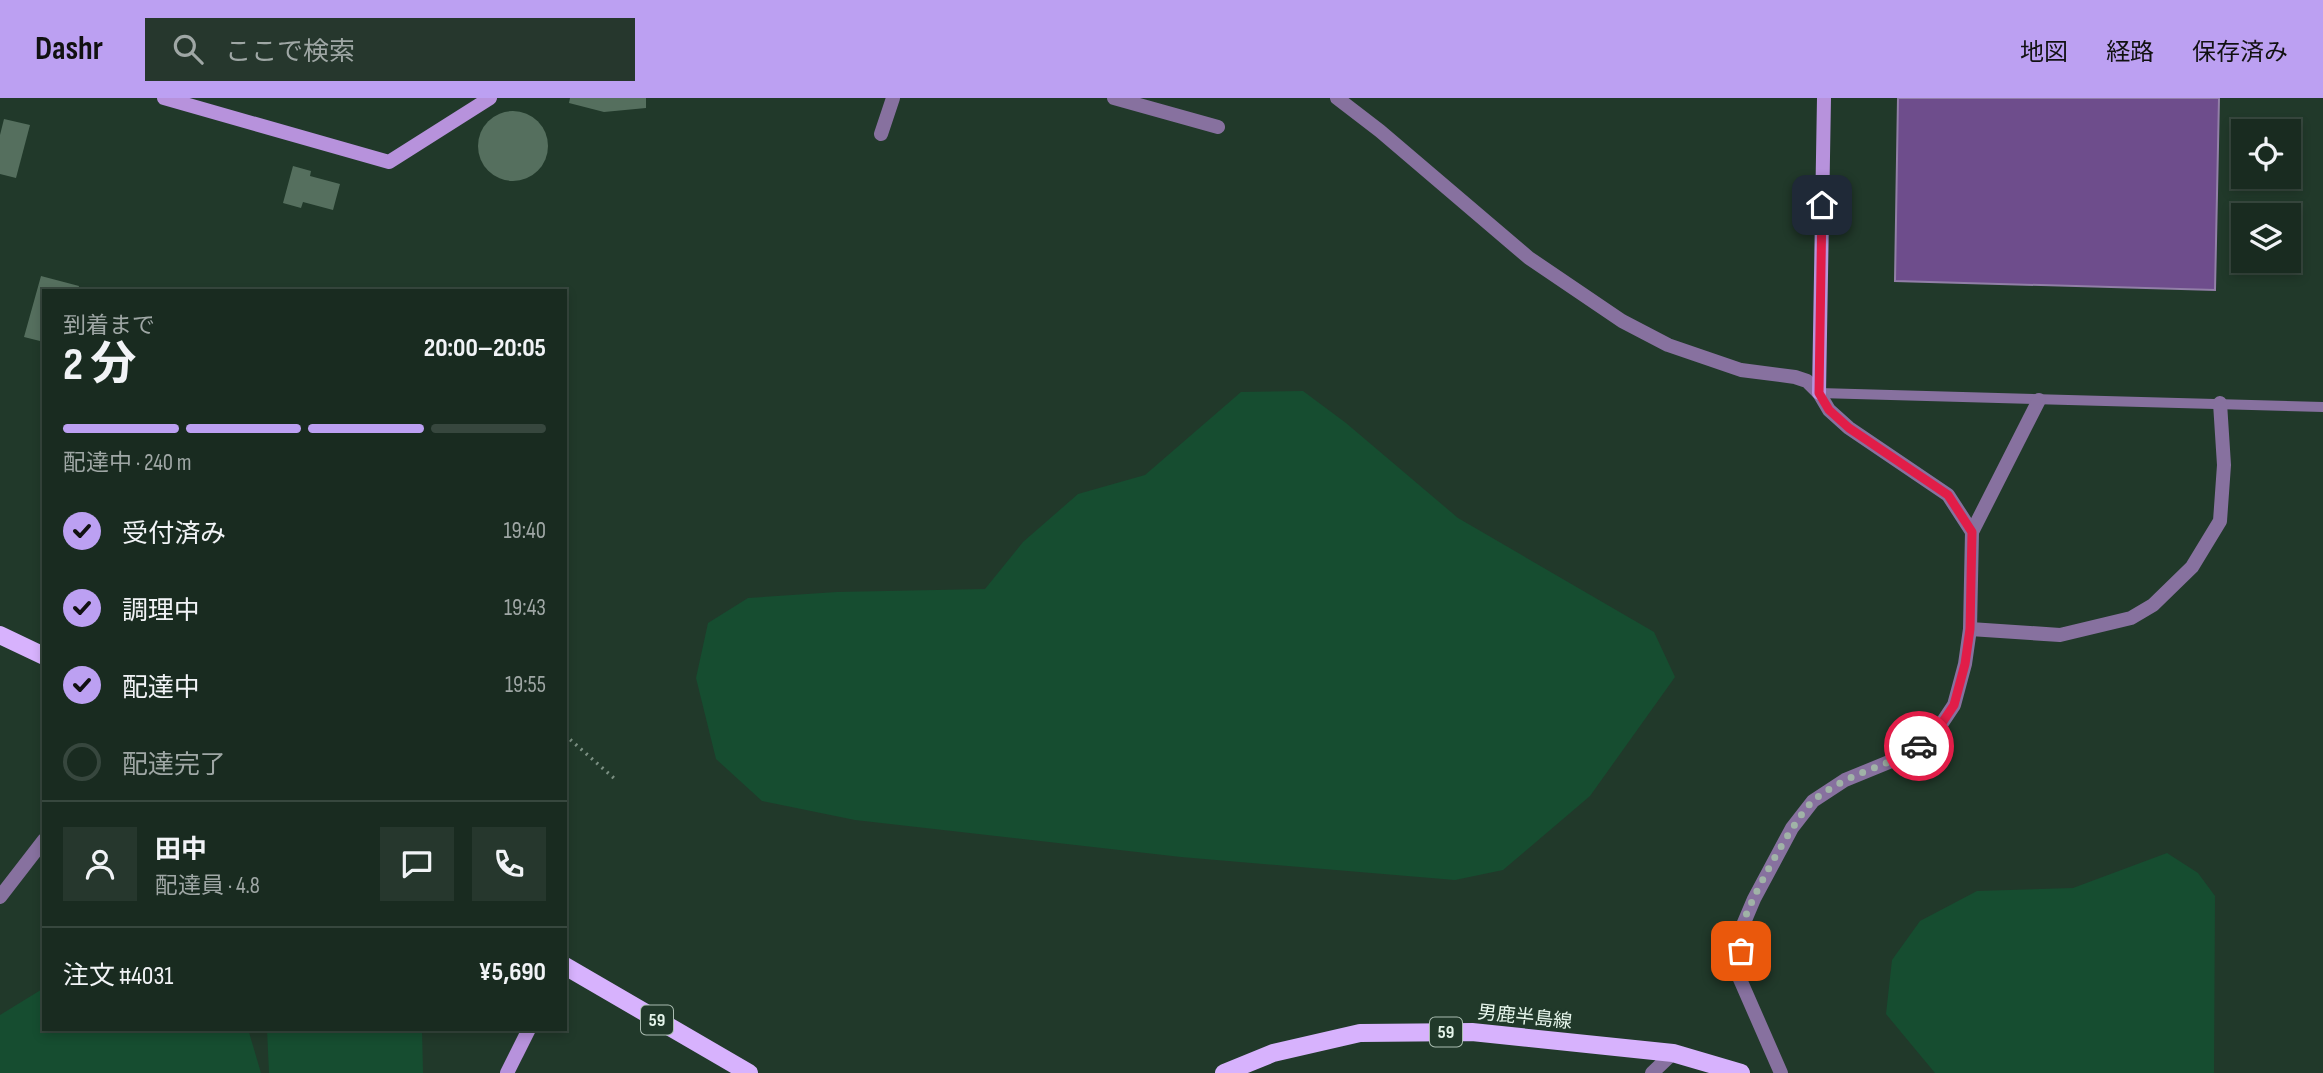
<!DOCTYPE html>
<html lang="ja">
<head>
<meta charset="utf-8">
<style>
  :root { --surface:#192b20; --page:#26372d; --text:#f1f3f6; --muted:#9fa7a5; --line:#37473e; --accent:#bca0f2 }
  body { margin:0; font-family:"Sofia Sans Condensed","Noto Sans JP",sans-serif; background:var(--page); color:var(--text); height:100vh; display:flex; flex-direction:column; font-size:26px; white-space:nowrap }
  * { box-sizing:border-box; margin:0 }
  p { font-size:23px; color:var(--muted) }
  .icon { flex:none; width:38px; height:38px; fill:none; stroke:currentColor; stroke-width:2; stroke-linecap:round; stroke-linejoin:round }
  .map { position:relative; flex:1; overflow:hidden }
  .details { position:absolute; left:42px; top:191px; width:525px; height:742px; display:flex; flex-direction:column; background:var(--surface); border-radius:0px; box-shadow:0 4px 10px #0003,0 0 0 2px var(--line) }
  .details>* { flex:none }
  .tools { position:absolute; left:2231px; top:21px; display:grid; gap:14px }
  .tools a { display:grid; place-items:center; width:70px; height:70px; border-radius:0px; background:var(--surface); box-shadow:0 4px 10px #0003,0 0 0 2px var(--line); font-size:35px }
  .pin { position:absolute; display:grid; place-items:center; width:60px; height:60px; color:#fff; margin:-30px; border-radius:14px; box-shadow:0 4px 10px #0006 }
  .courier { position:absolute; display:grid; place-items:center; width:70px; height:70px; margin:-35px; border:5px solid #e11d48; border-radius:50%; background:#fff; color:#222; box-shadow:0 2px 9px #0007 }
  .overview em { font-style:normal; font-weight:700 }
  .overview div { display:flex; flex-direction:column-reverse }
  .overview { display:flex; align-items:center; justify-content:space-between; height:119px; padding:0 21px }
  h1 { font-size:46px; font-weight:700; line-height:52px }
  .bar { display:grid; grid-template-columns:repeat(4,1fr); gap:10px 7px; align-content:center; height:84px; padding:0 21px }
  .bar i { height:9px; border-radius:5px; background:var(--line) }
  .bar .current { background:var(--accent) }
  .bar p { grid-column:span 4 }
  .line { display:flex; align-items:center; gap:18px; padding:0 21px; border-top:2px solid var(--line) }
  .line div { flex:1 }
  .round { display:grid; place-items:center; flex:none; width:74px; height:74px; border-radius:0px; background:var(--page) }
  ol { padding:0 21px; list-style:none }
  li { display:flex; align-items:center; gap:21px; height:77px }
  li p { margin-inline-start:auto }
  li .icon { padding:7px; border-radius:50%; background:var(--accent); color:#111; stroke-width:4 }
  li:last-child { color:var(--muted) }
  li i { width:38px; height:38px; border:4px solid var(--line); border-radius:50% }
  header { display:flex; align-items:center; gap:42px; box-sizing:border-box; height:98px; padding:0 35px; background:var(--accent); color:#111 }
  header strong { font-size:33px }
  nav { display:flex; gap:38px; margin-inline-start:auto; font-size:24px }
  .search { width:490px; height:63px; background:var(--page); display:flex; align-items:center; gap:18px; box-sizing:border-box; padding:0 24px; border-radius:0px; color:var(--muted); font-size:26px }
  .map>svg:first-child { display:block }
</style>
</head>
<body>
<header>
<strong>Dashr</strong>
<div class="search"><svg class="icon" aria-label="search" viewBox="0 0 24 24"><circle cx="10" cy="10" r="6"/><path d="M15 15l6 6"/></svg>ここで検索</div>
<nav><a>地図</a><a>経路</a><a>保存済み</a></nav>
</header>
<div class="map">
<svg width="2323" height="975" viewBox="0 0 2323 975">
  <rect width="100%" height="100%" fill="#21392a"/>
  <g fill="#164d30">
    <polygon points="1303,293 1346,325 1458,420 1654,534 1675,579 1590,698 1503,772 1455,782 1181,759 855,722 762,703 716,661 696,580 708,525 748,500 837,494 985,491 1023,444 1078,396 1145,377 1241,294"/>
    <polygon points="2167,755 2198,775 2215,798 2214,975 1935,975 1886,916 1892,862 1920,823 1977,793 2073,790"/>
    <polygon points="44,890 44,931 248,931 261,975 0,975 0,917"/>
    <polygon points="267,931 422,931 423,975 269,975"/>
  </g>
  <polygon fill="#6e4d8c" stroke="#927fa8" stroke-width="2" points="1898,0 2219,0 2215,192 1895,183"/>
  <g fill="#556f5e">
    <polygon points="570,0 646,0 646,10 604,14 569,5"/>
    <circle cx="513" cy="48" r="35"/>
    <polygon points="4,21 30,27 16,80 0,76 0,37"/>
    <polygon points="293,68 311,73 310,78 340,86 333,112 303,104 301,110 283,105"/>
    <polygon points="41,178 79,188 78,192 44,192 44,244 24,239"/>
  </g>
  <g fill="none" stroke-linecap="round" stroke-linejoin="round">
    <polyline stroke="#7b8f82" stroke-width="3.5" stroke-dasharray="2 5" stroke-linecap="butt" points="565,637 616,682"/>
    <polyline stroke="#87719f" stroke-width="10" points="1819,295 2323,309"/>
    <g stroke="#87719f" stroke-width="14">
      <polyline points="1114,0 1218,29"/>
      <polyline points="1337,0 1380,33 1529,160 1622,223 1668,247 1741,272 1795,279 1807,283 1819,295 1829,312 1849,330 1948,397 1972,434"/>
      <polyline points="881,36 893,0"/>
      <polyline points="1970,531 2060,537 2131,520 2153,507 2192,469 2220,423 2224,367 2220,305"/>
      <polyline points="0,799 44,742"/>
      <polyline points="1652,975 1673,955"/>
      <polyline points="1781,975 1739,879 1743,827 1754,801 1792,730 1813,703 1845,682 1911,655 1940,628 1954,607 1965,566 1970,531 1972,434 2039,302"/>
    </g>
    <g stroke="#b792dc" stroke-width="14">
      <polyline points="164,0 389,64 490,0"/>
      <polyline points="1819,295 1824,0"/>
      <polyline points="507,975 529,931"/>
    </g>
    <g stroke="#d7b2fd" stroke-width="18">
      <polyline points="0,537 44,558"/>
      <polyline points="565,868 749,975"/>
      <polyline points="1224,975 1273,955 1360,935 1472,934 1673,955 1741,975"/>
    </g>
  </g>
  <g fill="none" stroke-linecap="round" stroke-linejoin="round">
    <path stroke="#a0b3a7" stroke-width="7" stroke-dasharray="0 12.6" d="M 1741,853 C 1742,844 1741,834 1743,826 C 1749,803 1797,715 1815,701 C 1843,679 1879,669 1911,655 L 1919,648"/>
    <polyline stroke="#e11d48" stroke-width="9" points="1822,107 1819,295 1829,312 1849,330 1948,397 1972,434 1970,531 1965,566 1954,607 1940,628 1919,648"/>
  </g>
  <g text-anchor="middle" stroke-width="5" stroke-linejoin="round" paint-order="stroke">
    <g fill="#21392a" stroke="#aabcb0" stroke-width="2">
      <rect x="641" y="907.5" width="32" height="29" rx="5"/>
      <rect x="1430" y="919.5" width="32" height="29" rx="5"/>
    </g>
    <g font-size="18" font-weight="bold" fill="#e5f4ea">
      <text x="657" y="928">59</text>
      <text x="1446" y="940">59</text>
    </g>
    <g font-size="19" fill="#e5f4ea" stroke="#21392a">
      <text transform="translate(1525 918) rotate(6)" y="7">男鹿半島線</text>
    </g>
  </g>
</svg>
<div class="tools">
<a><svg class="icon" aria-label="locate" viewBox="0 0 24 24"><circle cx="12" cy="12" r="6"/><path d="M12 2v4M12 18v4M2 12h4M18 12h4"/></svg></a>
<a><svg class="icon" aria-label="layers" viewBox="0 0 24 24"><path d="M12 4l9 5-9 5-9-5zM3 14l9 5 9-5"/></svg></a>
</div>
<div class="pin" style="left:1741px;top:853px;background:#ea580c"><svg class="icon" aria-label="bag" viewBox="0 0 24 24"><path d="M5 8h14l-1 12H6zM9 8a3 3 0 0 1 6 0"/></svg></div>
<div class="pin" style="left:1822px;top:107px;background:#1f2937"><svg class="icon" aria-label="home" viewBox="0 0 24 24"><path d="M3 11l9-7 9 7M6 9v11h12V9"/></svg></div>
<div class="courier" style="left:1919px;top:648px"><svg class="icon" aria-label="car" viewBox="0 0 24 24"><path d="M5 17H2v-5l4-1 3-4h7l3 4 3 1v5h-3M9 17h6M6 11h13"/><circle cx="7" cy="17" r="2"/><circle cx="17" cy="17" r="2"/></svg></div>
<section class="details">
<div class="overview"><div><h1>2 分</h1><p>到着まで</p></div><em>20:00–20:05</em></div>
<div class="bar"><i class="current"></i><i class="current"></i><i class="current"></i><i></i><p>配達中 · 240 m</p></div>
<ol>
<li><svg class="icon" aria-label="check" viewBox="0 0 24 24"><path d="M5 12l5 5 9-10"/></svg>受付済み<p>19:40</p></li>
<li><svg class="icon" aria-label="check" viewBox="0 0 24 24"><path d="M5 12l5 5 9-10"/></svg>調理中<p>19:43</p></li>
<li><svg class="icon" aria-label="check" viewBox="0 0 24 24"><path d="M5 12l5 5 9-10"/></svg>配達中<p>19:55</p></li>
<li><i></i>配達完了</li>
</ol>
<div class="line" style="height:126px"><a class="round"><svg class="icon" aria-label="person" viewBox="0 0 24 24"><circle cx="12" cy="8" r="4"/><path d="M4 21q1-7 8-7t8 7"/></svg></a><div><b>田中</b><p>配達員 · 4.8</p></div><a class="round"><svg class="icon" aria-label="chat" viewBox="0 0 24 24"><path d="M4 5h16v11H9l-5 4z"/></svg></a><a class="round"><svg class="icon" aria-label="phone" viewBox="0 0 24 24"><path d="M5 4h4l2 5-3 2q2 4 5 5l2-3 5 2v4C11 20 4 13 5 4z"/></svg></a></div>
<div class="line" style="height:91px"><div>注文 #4031</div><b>¥5,690</b></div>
</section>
</div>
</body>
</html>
